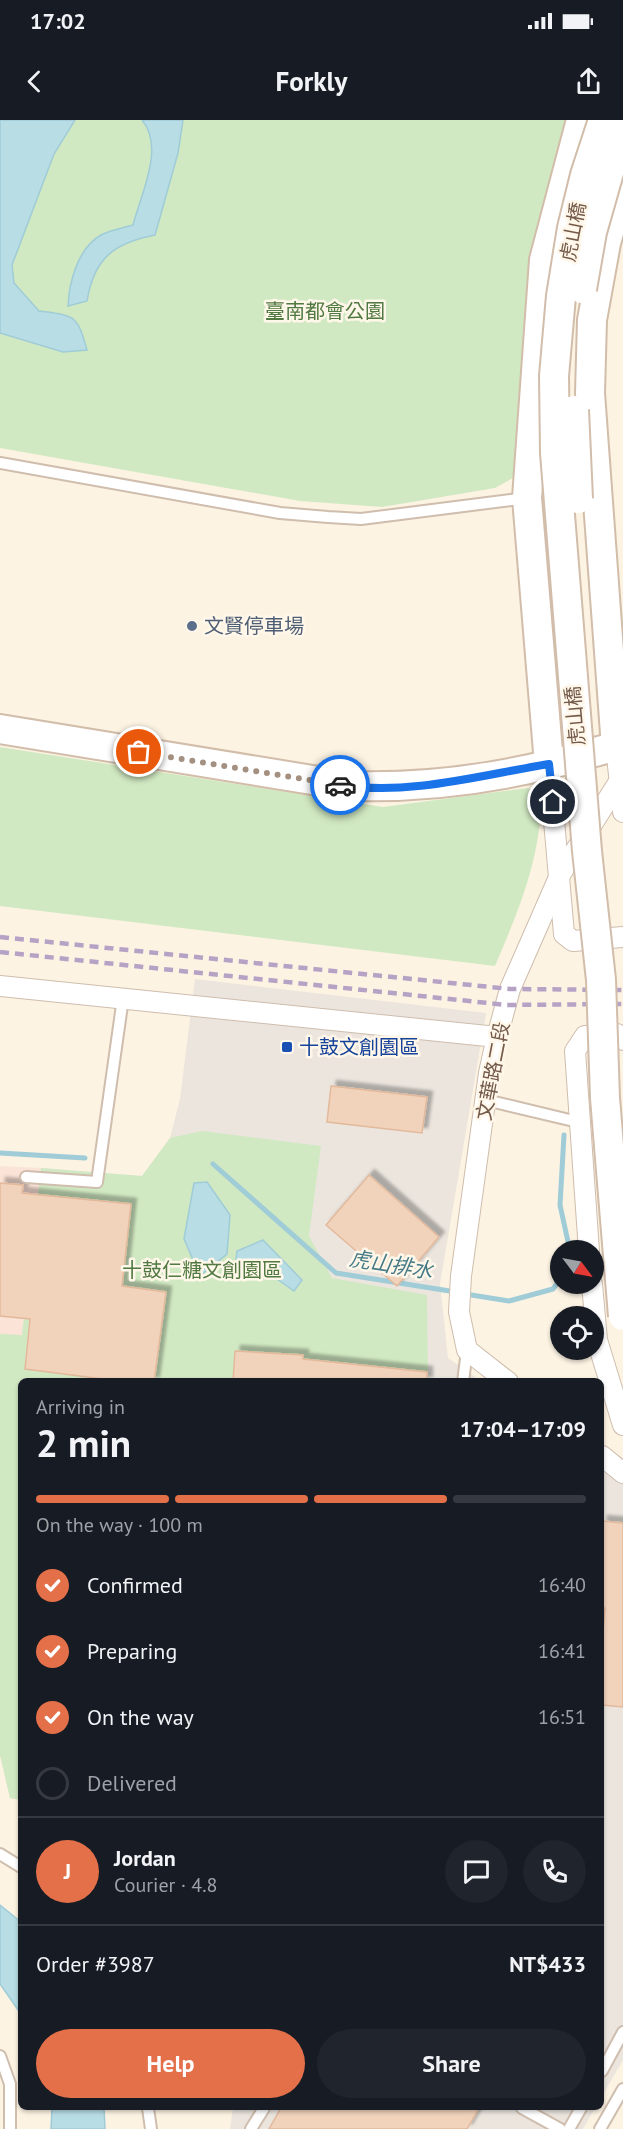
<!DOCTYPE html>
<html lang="en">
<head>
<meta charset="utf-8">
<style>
  :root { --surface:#171b24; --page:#20242c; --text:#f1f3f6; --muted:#9ea1a6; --line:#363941; --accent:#e4704a }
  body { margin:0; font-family:"PT Sans","Noto Sans TC",sans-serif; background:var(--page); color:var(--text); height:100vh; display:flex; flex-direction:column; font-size:22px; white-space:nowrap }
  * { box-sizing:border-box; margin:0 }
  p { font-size:20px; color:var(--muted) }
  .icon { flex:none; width:33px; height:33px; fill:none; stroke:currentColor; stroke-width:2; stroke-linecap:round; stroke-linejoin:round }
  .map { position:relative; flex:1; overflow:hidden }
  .details { position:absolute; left:18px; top:1258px; width:586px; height:732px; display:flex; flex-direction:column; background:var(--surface); border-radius:9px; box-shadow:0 2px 4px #0004 }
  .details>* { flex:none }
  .needle { width:39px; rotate:122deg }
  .controls { position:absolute; left:550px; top:1120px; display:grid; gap:12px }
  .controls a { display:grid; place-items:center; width:54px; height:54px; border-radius:50%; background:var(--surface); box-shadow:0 2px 4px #0004; font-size:30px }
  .pin { position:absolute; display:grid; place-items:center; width:51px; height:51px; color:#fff; margin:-26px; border:3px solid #fff; border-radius:50%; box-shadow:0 2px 6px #0007 }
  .courier { position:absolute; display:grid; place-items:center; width:60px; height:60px; margin:-30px; border:4px solid #1a73e8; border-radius:50%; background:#fff; color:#222; box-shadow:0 2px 8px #0007 }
  .headline em { font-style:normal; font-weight:600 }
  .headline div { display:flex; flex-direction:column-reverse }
  .headline { display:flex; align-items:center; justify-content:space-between; height:102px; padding:0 18px }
  h1 { font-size:39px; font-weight:600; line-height:45px }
  .bar { display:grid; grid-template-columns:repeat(4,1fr); gap:9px 6px; align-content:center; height:72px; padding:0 18px }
  .bar i { height:8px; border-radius:4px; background:var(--line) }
  .bar .active { background:var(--accent) }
  .bar p { grid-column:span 4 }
  .line { display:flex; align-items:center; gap:15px; padding:0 18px; border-top:2px solid var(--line) }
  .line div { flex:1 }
  .round { display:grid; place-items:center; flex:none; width:63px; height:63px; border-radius:32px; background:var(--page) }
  ol { padding:0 18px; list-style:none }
  li { display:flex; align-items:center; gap:18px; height:66px }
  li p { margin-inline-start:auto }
  li .icon { padding:6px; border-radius:50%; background:var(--accent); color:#fff; stroke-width:4 }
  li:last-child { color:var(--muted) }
  li i { width:33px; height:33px; border:3px solid var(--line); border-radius:50% }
  .button { display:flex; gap:12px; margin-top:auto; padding:12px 18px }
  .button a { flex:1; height:69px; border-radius:36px; background:var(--accent); color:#fff; font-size:24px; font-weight:600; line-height:69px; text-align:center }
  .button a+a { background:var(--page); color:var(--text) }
  .status { display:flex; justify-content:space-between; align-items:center; height:42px; padding:0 30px; background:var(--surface); direction:ltr }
  .status svg { height:16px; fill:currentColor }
  header { display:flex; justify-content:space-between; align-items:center; height:78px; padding:0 18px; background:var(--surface); font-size:27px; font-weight:600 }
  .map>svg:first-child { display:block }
</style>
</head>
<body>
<div class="status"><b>17:02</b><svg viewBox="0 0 49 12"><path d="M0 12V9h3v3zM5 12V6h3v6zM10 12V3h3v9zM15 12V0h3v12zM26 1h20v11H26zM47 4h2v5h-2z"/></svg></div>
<header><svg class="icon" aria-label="back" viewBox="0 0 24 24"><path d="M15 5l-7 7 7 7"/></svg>Forkly<svg class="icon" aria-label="share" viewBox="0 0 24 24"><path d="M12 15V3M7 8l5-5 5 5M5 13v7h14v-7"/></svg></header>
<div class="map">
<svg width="623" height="2009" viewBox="0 0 623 2009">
  <defs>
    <filter id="shadow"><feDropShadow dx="5.5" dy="-5.5" stdDeviation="1.5" flood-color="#0004"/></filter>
  </defs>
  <rect width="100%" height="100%" fill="#fcf3e3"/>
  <polygon fill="#fce3d7" points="0,1046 41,1048 22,1216 0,1214"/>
  <g fill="#ebe5de">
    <polygon points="195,859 486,893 440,1164 448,1238 481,1261 21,1262 21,1680 10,1678 0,1635 0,1214 22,1215 41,1048 142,1056 170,1018 180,979"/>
    <polygon points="602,1347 623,1362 623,1940 602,1976"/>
    <polygon points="233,1988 595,1988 583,2009 230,2009"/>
  </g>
  <g fill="#d1e9c2">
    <polygon points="0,0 574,0 525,334 513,358 495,368 382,387 300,381 0,328"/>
    <path d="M 0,627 L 383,687 L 528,668 L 542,677 C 539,743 520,787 495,846 L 0,786 Z"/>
    <polygon points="202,1011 321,1026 309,1116 332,1158 427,1175 428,1261 21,1262 21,1680 10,1678 0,1635 0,1214 22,1215 41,1048 142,1056 170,1018"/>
  </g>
  <g fill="#b8dde5" stroke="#9fccd7" stroke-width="1.5">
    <path d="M 0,0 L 75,0 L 54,34 L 12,145 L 14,163 L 39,191 C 75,196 77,194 87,230 L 63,232 L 0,213 Z"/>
    <path d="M 142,0 L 183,0 L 178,33 L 155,115 C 114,123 94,138 87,181 L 68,186 C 69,162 78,128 101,115 C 111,110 123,108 133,105 C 141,74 165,27 142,0 Z"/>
    <polygon points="207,1062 230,1095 227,1134 200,1156 184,1119 194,1063"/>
    <polygon points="263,1120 302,1160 294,1171 267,1152 250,1159 236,1140 237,1131"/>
    <polygon points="0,1785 21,1802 21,1894 0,1864"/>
    <polygon points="52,1988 104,1988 105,2009 51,2009"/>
  </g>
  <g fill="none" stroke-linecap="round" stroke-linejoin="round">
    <g stroke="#9fccd7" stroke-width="5">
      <polyline points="564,1015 560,1085 570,1131"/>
      <polyline points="0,1033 85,1038"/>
      <polyline points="213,1044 336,1153 456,1172"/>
      <polyline points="465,1174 509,1181 553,1169 561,1158"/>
    </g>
  </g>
  <g fill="#f1d2bb" stroke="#e3b99c" stroke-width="1.5" filter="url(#shadow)">
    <polygon points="331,966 427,977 422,1013 327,1002"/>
    <polygon points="369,1055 439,1117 397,1166 326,1105"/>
    <polygon points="0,1063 23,1065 22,1073 131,1084 122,1166 166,1172 154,1262 126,1262 25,1249 30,1199 0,1196"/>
    <polygon points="235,1231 303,1235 303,1239 427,1252 427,1262 233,1262"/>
    <polygon points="602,1401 623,1403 623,1587 602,1585 602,1522 605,1488 602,1488"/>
    <polygon points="281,1988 479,1988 467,2009 269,2009"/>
  </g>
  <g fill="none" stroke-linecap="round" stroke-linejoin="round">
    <g stroke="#cfbdad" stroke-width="14">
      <g id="lane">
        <polyline points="0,343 280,393 328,397 361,399 527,378"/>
        <polyline points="486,980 578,1002"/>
        <polyline points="26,1057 97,1062 123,878"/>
        <polyline points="463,1262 467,1230"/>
        <polyline points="0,1734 21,1747"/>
        <polyline points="0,1936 10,1964 10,2009"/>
        <polyline points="602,1951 623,1912"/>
        <polyline points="148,1988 151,2009"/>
        <polyline points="522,1988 560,2009"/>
        <polyline points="251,2009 264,1988"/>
        <polyline points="569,2009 581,1988"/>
        <polyline points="600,2009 623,1969"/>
      </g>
    </g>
    <g stroke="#cfbdad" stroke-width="22">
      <g id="street">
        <polyline points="616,627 623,692"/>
        <polyline points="549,644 564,814 573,821 623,817"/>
        <polyline points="0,866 497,917"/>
        <polyline points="589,1131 575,931 585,916 617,914 623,920"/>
        <polyline points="592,1164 597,1220 623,1305"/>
        <polyline points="508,1262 467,1230 459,1192 461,1156 489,953 497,917 510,869 560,755 620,660"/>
        <polyline points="602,1336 623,1353"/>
      </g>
    </g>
    <g stroke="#d2bdaa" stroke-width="32">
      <g id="secondary">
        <path d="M 0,609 L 349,666 C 416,668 486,660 551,644 C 575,638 599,630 623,625"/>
        <polyline points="616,627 590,273 592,200 606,123 623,63"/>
        <polyline points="549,644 527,378 544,140 581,0"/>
      </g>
    </g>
    <use href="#lane" stroke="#fff" stroke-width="10"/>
    <use href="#street" stroke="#fff" stroke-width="20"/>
    <use href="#secondary" stroke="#fff" stroke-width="28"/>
    <g stroke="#b6a2c5" stroke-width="4.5" stroke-dasharray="9 6" stroke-linecap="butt">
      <polyline points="0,817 510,869 623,870"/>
      <polyline points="0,832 507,885 623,884"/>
    </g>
    <g stroke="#d2bdaa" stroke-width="32" stroke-linecap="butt">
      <g id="secondary-bridge">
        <polyline points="603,0 585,55 572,108 561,176 554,256 555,333 587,731 601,860 605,978 623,1196"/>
        <polyline points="582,169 592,112 623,3"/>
        <polyline points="574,290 578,379"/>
      </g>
    </g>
    <use href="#secondary-bridge" stroke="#fff" stroke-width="28"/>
  </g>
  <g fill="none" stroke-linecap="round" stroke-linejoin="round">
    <polyline stroke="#a49080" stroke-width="6" stroke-dasharray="0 10.8" points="139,632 340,665"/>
    <path stroke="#1a73e8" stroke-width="8" d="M 340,665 C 409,676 481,655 549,644 L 553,682"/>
  </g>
  <circle fill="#5c6f8a" stroke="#fff7e9" stroke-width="2" cx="192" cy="506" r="6"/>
  <rect fill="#1a4fb4" stroke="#fff7e9" stroke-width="2" x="281" y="921" width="12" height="12" rx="3"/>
  <g text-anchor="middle" stroke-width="5" stroke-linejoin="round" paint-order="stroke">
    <g font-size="20" fill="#745a4a" stroke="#fff7e9">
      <text transform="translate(573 112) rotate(-79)" y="7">虎山橋</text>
      <text transform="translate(575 596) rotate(-95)" y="7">虎山橋</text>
      <text transform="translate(493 951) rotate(-79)" y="7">文華路二段</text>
    </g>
    <g font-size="20" fill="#517942" stroke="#fff7e9">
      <text x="325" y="198">臺南都會公園</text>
      <text x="202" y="1157">十鼓仁糖文創園區</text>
    </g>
    <g font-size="20" fill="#4e5e75" stroke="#fff7e9" text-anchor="start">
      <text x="204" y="513">文賢停車場</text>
    </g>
    <g font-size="20" fill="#164399" stroke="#fff7e9" text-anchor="start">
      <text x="299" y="934">十鼓文創園區</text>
    </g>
    <g font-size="21" font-style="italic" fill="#447a87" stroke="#fff7e9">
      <text transform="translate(391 1145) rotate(9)" y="7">虎山排水</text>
    </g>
  </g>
</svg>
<div class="controls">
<a><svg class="needle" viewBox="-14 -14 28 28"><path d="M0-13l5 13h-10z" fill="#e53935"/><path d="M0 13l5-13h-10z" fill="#9ea1a6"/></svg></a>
<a><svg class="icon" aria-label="locate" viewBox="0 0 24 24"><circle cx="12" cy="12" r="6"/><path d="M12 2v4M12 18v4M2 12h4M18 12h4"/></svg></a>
</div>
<div class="pin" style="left:139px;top:632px;background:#ea580c"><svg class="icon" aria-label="bag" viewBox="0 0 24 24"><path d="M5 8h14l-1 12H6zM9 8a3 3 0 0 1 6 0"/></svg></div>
<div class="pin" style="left:553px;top:682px;background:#1f2937"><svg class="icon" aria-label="home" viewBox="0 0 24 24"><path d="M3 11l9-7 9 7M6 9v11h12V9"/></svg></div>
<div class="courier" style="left:340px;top:665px"><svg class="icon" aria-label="car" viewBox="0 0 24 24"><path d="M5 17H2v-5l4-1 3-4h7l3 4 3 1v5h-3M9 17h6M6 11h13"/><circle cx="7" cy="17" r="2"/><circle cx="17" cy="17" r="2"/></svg></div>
<section class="details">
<div class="headline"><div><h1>2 min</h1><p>Arriving in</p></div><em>17:04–17:09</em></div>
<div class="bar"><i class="active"></i><i class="active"></i><i class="active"></i><i></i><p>On the way · 100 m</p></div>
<ol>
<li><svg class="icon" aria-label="check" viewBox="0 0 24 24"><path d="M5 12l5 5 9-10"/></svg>Confirmed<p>16:40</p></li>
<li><svg class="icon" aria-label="check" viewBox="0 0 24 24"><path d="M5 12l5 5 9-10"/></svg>Preparing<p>16:41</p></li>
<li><svg class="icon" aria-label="check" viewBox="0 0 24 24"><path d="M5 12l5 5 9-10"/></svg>On the way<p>16:51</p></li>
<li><i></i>Delivered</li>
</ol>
<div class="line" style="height:108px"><b class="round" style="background:var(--accent);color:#fff">J</b><div><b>Jordan</b><p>Courier · 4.8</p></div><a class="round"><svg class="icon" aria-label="chat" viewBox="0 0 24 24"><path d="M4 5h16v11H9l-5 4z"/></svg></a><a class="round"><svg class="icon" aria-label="phone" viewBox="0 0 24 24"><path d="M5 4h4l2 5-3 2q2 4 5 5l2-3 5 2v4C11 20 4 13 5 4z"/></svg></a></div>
<div class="line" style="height:78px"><div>Order #3987</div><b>NT$433</b></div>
<div class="button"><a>Help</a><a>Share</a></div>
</section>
</div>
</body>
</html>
